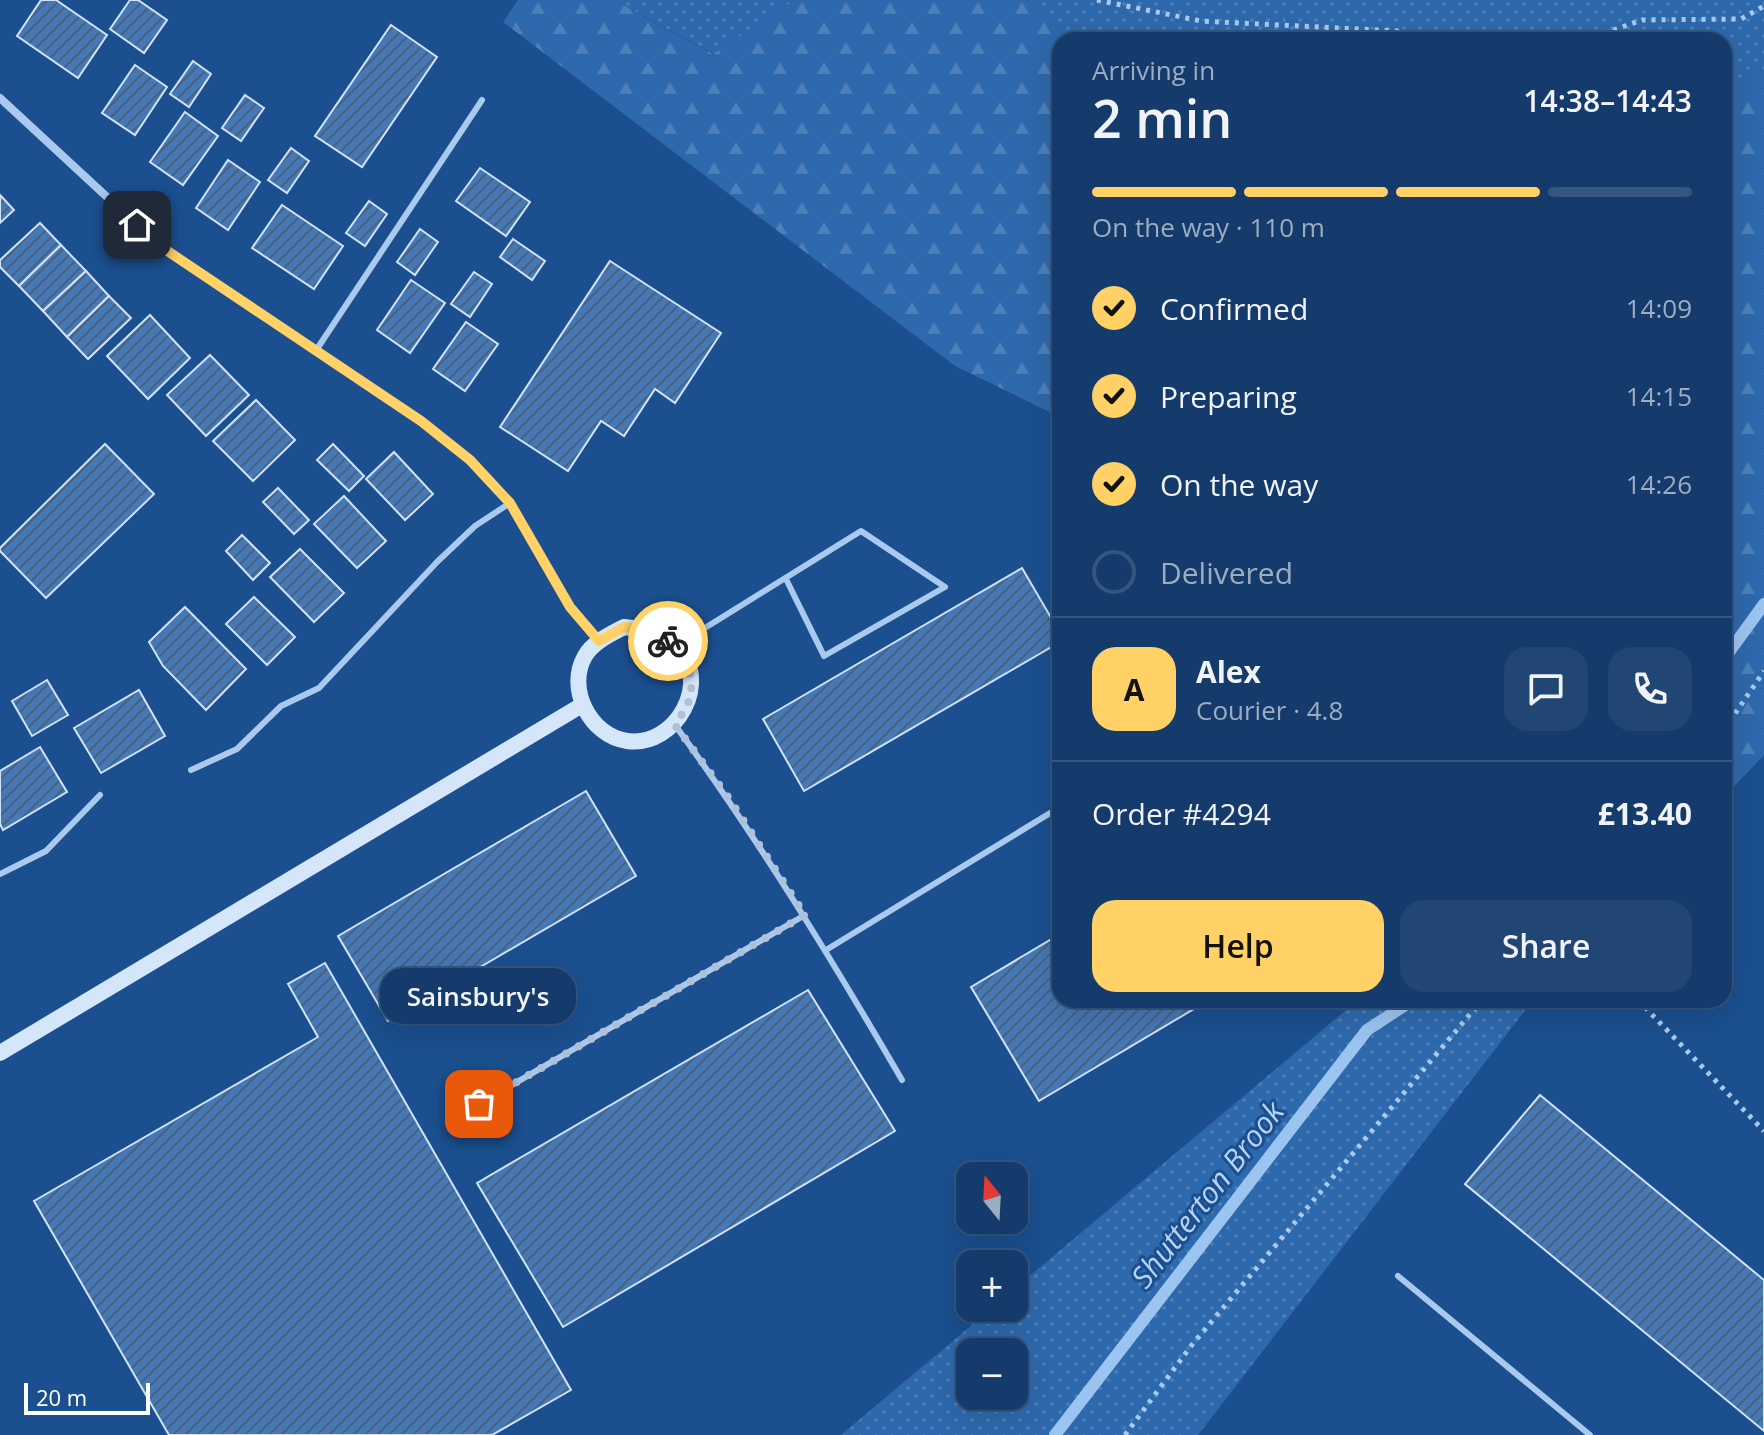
<!DOCTYPE html>
<html lang="en">
<head>
<meta charset="utf-8">
<style>
  :root { --surface:#143b6b; --page:#214673; --text:#f1f3f6; --muted:#9dadc1; --line:#33557e; --accent:#ffd166 }
  body { margin:0; font-family:"Open Sans",sans-serif; background:var(--page); color:var(--text); height:100vh; display:flex; flex-direction:column; font-size:30px; white-space:nowrap }
  * { box-sizing:border-box; margin:0 }
  p { font-size:26px; color:var(--muted) }
  .icon { flex:none; width:44px; height:44px; fill:none; stroke:currentColor; stroke-width:2; stroke-linecap:round; stroke-linejoin:round }
  .map { position:relative; flex:1; overflow:hidden }
  .drawer { position:absolute; left:1052px; top:32px; width:680px; height:976px; display:flex; flex-direction:column; background:var(--surface); border-radius:24px; box-shadow:0 8px 32px #0002,0 0 0 2px var(--line) }
  .drawer>* { flex:none }
  .needle { width:52px; rotate:342deg }
  .controls { position:absolute; left:956px; top:1162px; display:grid; gap:16px }
  .controls a { display:grid; place-items:center; width:72px; height:72px; border-radius:16px; background:var(--surface); box-shadow:0 8px 32px #0002,0 0 0 2px var(--line); font-size:40px }
  .scale { position:absolute; left:24px; bottom:20px; width:126px; box-sizing:border-box; padding-left:8px; border:4px solid #fff; border-top:0; font-size:22px; line-height:28px; white-space:nowrap; color:#fff; -webkit-text-stroke:6px #1b4f8f; paint-order:stroke }
  .pin { position:absolute; display:grid; place-items:center; width:68px; height:68px; color:#fff; margin:-34px; border-radius:16px; box-shadow:0 4px 12px #0006 }
  .courier { position:absolute; display:grid; place-items:center; width:80px; height:80px; margin:-40px; border:6px solid #ffd166; border-radius:50%; background:#fff; color:#222; box-shadow:0 2px 10px #0007 }
  .bubble { position:absolute; height:56px; border-radius:24px; background:var(--surface); box-shadow:0 8px 32px #0002,0 0 0 2px var(--line); font-size:26px; font-weight:600; line-height:56px; text-align:center }
  .headline em { font-style:normal; font-weight:600 }
  .headline div { display:flex; flex-direction:column-reverse }
  .headline { display:flex; align-items:center; justify-content:space-between; height:136px; padding:0 40px }
  h1 { font-size:52px; font-weight:600; line-height:60px }
  .bar { display:grid; grid-template-columns:repeat(4,1fr); gap:12px 8px; align-content:center; height:96px; padding:0 40px }
  .bar i { height:10px; border-radius:6px; background:var(--line) }
  .bar .on { background:var(--accent) }
  .bar p { grid-column:span 4 }
  .line { display:flex; align-items:center; gap:20px; padding:0 40px; border-top:2px solid var(--line) }
  .line div { flex:1 }
  .round { display:grid; place-items:center; flex:none; width:84px; height:84px; border-radius:24px; background:var(--page) }
  ol { padding:0 40px; list-style:none }
  li { display:flex; align-items:center; gap:24px; height:88px }
  li p { margin-inline-start:auto }
  li .icon { padding:8px; border-radius:50%; background:var(--accent); color:#111; stroke-width:4 }
  li:last-child { color:var(--muted) }
  li i { width:44px; height:44px; border:4px solid var(--line); border-radius:50% }
  .cta { display:flex; gap:16px; margin-top:auto; padding:16px 40px }
  .cta a { flex:1; height:92px; border-radius:24px; background:var(--accent); color:#111; font-size:32px; font-weight:600; line-height:92px; text-align:center }
  .cta a+a { background:var(--page); color:var(--text) }
  .map>svg:first-child { display:block }
</style>
</head>
<body>
<div class="map">
<svg width="1764" height="1435" viewBox="0 0 1764 1435">
  <defs>
    <pattern id="grass-dots" width="8" height="8" patternUnits="userSpaceOnUse" patternTransform="scale(2)"><rect width="8" height="8" fill="#2e69ad"/><path d="M2 2h.1M6 6h.1" fill="none" stroke="#4d80b9" stroke-width="1.8" stroke-linecap="round"/></pattern>
    <pattern id="forest-firs" width="22" height="20" patternUnits="userSpaceOnUse" patternTransform="scale(2)"><rect width="22" height="20" fill="#2e69ad"/><path d="M5 1l3.5 6h-7zM16 11l3.5 6h-7z" fill="#4d80b9"/></pattern>
    <pattern id="building-hatch" width="6" height="6" patternUnits="userSpaceOnUse" patternTransform="scale(2)"><rect width="6" height="6" fill="#4478b7"/><path d="M-1 1l2-2M0 6l6-6M5 7l2-2" fill="none" stroke="#486282"/></pattern>
  </defs>
  <rect width="100%" height="100%" fill="#1b4f8f"/>
  <g fill="url(#grass-dots)" fill-rule="evenodd">
    <polygon points="614,0 795,0 714,54"/>
    <polygon points="1027,0 1764,0 1764,70 1724,90 1724,40 1071,40"/>
    <path d="M 1358,1000 L 1533,1000 L 1198,1435 L 841,1435 L 992,1308 L 1014,1308 L 1014,1289 ZM 970,1352 L 1014,1352 L 1014,1396 L 970,1396 Z"/>
  </g>
  <g fill="url(#forest-firs)">
    <polygon points="518,0 614,0 713,54 795,0 1027,0 1071,40 1060,40 1060,417 955,366 503,22"/>
    <polygon points="1764,70 1764,755 1724,797 1724,90"/>
  </g>
  <g fill="none" stroke-linecap="round" stroke-linejoin="round">
    <g stroke="#9cc4f0" stroke-width="12">
      <polyline points="1724,659 1764,604"/>
      <polyline points="1055,1435 1367,1030 1413,1000"/>
    </g>
  </g>
  <g fill="url(#building-hatch)" stroke="#cfe3fa" stroke-width="2">
    <polygon points="41,0 56,0 107,35 78,78 17,36"/>
    <polygon points="130,0 138,0 167,20 144,53 110,29"/>
    <polygon points="391,25 437,57 362,167 315,136"/>
    <polygon points="193,61 211,74 189,107 170,94"/>
    <polygon points="135,65 167,87 135,135 102,113"/>
    <polygon points="245,95 264,108 241,141 222,128"/>
    <polygon points="185,112 218,136 183,185 150,162"/>
    <polygon points="291,148 309,161 287,193 268,180"/>
    <polygon points="228,160 260,182 228,230 196,208"/>
    <polygon points="480,168 530,202 506,236 456,201"/>
    <polygon points="0,195 14,210 0,223"/>
    <polygon points="369,201 387,214 365,246 346,233"/>
    <polygon points="282,205 343,246 314,289 252,248"/>
    <polygon points="40,223 61,245 19,286 0,267 0,260"/>
    <polygon points="420,229 438,242 415,275 397,262"/>
    <polygon points="513,239 545,261 532,280 500,257"/>
    <polygon points="61,245 86,271 43,311 19,286"/>
    <polygon points="610,261 721,333 675,403 655,389 624,436 601,421 568,471 500,427"/>
    <polygon points="86,271 109,296 67,337 43,311"/>
    <polygon points="474,272 492,284 470,317 451,304"/>
    <polygon points="411,280 445,303 410,353 377,330"/>
    <polygon points="109,296 131,318 88,359 67,337"/>
    <polygon points="150,315 190,358 148,399 107,356"/>
    <polygon points="466,322 498,344 465,391 433,369"/>
    <polygon points="210,355 249,395 206,436 167,395"/>
    <polygon points="256,400 295,440 253,481 213,441"/>
    <polygon points="105,444 154,494 46,598 0,551 0,548"/>
    <polygon points="333,444 364,476 349,491 317,460"/>
    <polygon points="394,452 433,494 405,520 366,479"/>
    <polygon points="278,488 309,520 294,534 263,502"/>
    <polygon points="344,496 386,541 357,568 314,524"/>
    <polygon points="242,535 270,563 253,580 226,551"/>
    <polygon points="300,549 344,593 314,622 270,577"/>
    <polygon points="1022,568 1060,633 1060,642 804,791 763,719"/>
    <polygon points="254,597 295,637 267,665 226,624"/>
    <polygon points="185,607 246,669 206,710 163,666 149,642"/>
    <polygon points="47,680 68,715 32,736 12,701"/>
    <polygon points="139,690 165,736 101,773 74,728"/>
    <polygon points="40,747 67,792 3,830 0,824 0,771"/>
    <polygon points="586,791 636,876 388,1021 338,936"/>
    <polygon points="1060,934 1060,1000 1209,1000 1039,1101 971,987"/>
    <polygon points="325,963 571,1390 492,1435 169,1435 34,1201 318,1037 288,984"/>
    <polygon points="808,990 895,1131 563,1327 477,1183"/>
    <polygon points="1540,1095 1764,1280 1764,1431 1465,1184"/>
  </g>
  <g fill="none" stroke-linecap="round" stroke-linejoin="round">
    <g stroke="#a9c9ee" stroke-width="5" stroke-dasharray="4 6" stroke-linecap="butt">
      <polyline points="1097,0 1201,21 1397,31 1442,40"/>
      <polyline points="1585,40 1642,20 1741,19 1764,6"/>
      <polyline points="1724,730 1764,671"/>
      <polyline points="1638,1000 1764,1131"/>
      <polyline points="1125,1435 1191,1346 1482,1000"/>
    </g>
    <g stroke="#a9c9ee" stroke-width="6">
      <polyline points="315,352 482,100"/>
      <polyline points="676,646 861,531 945,587 824,656 786,579"/>
      <path d="M 675,725 C 758,839 831,958 902,1080"/>
      <polyline points="191,770 237,749 281,706 319,688 437,562 475,526 510,503"/>
      <polyline points="0,874 46,851 100,795"/>
      <polyline points="826,950 1060,807"/>
      <polyline points="479,1104 805,915"/>
      <polyline points="1398,1276 1590,1435"/>
    </g>
    <polyline stroke="#a9c9ee" stroke-width="8" points="0,98 160,246 421,421 470,460 510,503 570,607 599,641"/>
    <g stroke="#d6e6fa" stroke-width="16">
      <path d="M 624,627 C 642,629 661,632 675,645 C 714,680 676,748 627,741 C 590,736 566,688 585,656 C 593,642 611,634 624,627 Z"/>
      <polyline points="0,1053 582,705"/>
    </g>
  </g>
  <g fill="none" stroke-linecap="round" stroke-linejoin="round">
    <path stroke="#afc1d8" stroke-width="8" stroke-dasharray="0 14.4" d="M 479,1104 L 805,915 L 728,797 L 675,725 C 680,717 688,706 690,697 C 695,677 685,651 668,641"/>
    <polyline stroke="#ffd166" stroke-width="10" points="137,225 160,246 421,421 470,460 510,503 570,607 599,641 624,627 652,631 668,641"/>
  </g>
  <g text-anchor="middle" stroke-width="6" stroke-linejoin="round" paint-order="stroke">
    <g font-size="30" font-style="italic" fill="#b5d3f5" stroke="#1b4f8f">
      <text transform="translate(1208 1195) rotate(-52)" y="10">Shutterton Brook</text>
    </g>
  </g>
</svg>
<div class="controls">
<a><svg class="needle" viewBox="-14 -14 28 28"><path d="M0-13l5 13h-10z" fill="#e53935"/><path d="M0 13l5-13h-10z" fill="#9dadc1"/></svg></a>
<a>+</a>
<a>−</a>
</div>
<div class="scale">20 m</div>
<div class="pin" style="left:479px;top:1104px;background:#ea580c"><svg class="icon" aria-label="bag" viewBox="0 0 24 24"><path d="M5 8h14l-1 12H6zM9 8a3 3 0 0 1 6 0"/></svg></div>
<div class="pin" style="left:137px;top:225px;background:#1f2937"><svg class="icon" aria-label="home" viewBox="0 0 24 24"><path d="M3 11l9-7 9 7M6 9v11h12V9"/></svg></div>
<div class="courier" style="left:668px;top:641px"><svg class="icon" aria-label="bike" viewBox="0 0 24 24"><circle cx="6" cy="16" r="4"/><circle cx="18" cy="16" r="4"/><path d="M6 16l4-8h5l3 8M10 8l3 8H6M13 5h3"/></svg></div>
<div class="bubble" style="left:380px;top:968px;width:196px">Sainsbury's</div>
<section class="drawer">
<div class="headline"><div><h1>2 min</h1><p>Arriving in</p></div><em>14:38–14:43</em></div>
<div class="bar"><i class="on"></i><i class="on"></i><i class="on"></i><i></i><p>On the way · 110 m</p></div>
<ol>
<li><svg class="icon" aria-label="check" viewBox="0 0 24 24"><path d="M5 12l5 5 9-10"/></svg>Confirmed<p>14:09</p></li>
<li><svg class="icon" aria-label="check" viewBox="0 0 24 24"><path d="M5 12l5 5 9-10"/></svg>Preparing<p>14:15</p></li>
<li><svg class="icon" aria-label="check" viewBox="0 0 24 24"><path d="M5 12l5 5 9-10"/></svg>On the way<p>14:26</p></li>
<li><i></i>Delivered</li>
</ol>
<div class="line" style="height:144px"><b class="round" style="background:var(--accent);color:#111">A</b><div><b>Alex</b><p>Courier · 4.8</p></div><a class="round"><svg class="icon" aria-label="chat" viewBox="0 0 24 24"><path d="M4 5h16v11H9l-5 4z"/></svg></a><a class="round"><svg class="icon" aria-label="phone" viewBox="0 0 24 24"><path d="M5 4h4l2 5-3 2q2 4 5 5l2-3 5 2v4C11 20 4 13 5 4z"/></svg></a></div>
<div class="line" style="height:104px"><div>Order #4294</div><b>£13.40</b></div>
<div class="cta"><a>Help</a><a>Share</a></div>
</section>
</div>
</body>
</html>
